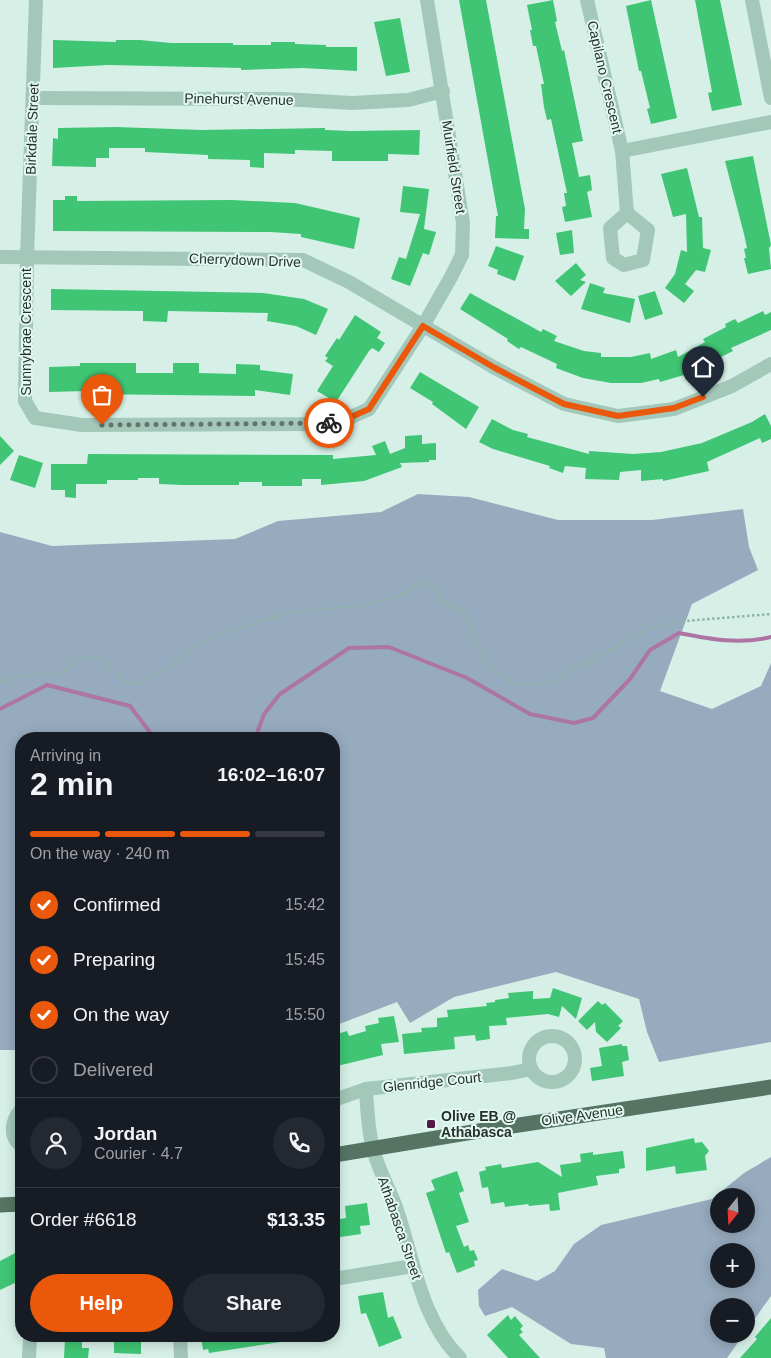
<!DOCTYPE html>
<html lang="en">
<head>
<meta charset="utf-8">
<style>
  :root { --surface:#171b24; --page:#242831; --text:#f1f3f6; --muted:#9ea1a6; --line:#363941; --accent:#ea580c }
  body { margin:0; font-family:Arial,sans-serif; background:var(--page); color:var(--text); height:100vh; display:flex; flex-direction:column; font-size:19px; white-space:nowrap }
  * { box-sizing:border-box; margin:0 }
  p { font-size:16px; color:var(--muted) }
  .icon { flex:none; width:28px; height:28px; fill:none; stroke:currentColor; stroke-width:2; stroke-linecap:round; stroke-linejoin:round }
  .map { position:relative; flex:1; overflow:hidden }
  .side { position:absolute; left:15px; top:732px; width:325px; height:610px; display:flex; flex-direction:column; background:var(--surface); border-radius:20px; box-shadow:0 2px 12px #0003 }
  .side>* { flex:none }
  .needle { width:32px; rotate:198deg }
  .controls { position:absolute; left:710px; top:1188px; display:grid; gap:10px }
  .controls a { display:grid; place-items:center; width:45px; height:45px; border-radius:50%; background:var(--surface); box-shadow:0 2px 12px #0003; font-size:25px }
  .pin { position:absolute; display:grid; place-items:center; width:42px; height:42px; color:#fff; margin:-51px -21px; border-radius:50% 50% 50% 0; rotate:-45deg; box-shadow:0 0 5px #0007 }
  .pin .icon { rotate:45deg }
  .courier { position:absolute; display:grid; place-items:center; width:50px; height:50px; margin:-25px; border:4px solid #ea580c; border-radius:50%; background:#fff; color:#222; box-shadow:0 1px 6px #0007 }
  .summary em { font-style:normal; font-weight:700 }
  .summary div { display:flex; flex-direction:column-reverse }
  .summary { display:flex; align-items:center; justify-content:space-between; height:85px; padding:0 15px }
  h1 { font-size:32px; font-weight:700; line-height:38px }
  .bar { display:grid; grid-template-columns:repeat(4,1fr); gap:8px 5px; align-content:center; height:60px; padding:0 15px }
  .bar i { height:6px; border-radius:4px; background:var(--line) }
  .bar .current { background:var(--accent) }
  .bar p { grid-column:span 4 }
  .line { display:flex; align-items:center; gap:12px; padding:0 15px; border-top:1px solid var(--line) }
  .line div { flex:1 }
  .round { display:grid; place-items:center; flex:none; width:52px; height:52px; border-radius:26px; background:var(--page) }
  ol { padding:0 15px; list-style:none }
  li { display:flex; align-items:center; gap:15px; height:55px }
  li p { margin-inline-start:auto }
  li .icon { padding:5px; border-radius:50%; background:var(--accent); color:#fff; stroke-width:4 }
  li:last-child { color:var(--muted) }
  li i { width:28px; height:28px; border:2px solid var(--line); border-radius:50% }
  .cta { display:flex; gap:10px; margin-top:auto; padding:10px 15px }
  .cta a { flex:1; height:58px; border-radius:30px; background:var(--accent); color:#fff; font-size:20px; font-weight:700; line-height:58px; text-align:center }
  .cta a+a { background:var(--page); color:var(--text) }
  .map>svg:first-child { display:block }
</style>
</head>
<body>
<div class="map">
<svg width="771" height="1358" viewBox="0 0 771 1358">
  <rect width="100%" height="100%" fill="#d6f0e8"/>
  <g fill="#97abbe" fill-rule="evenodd">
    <polygon points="418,494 469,497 558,520 652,520 743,509 749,547 758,570 692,604 660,691 712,709 761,686 771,663 771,1042 659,1062 647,1032 639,999 556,972 454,997 410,1023 397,1002 334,1026 334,739 21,739 21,1050 0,1050 0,532 52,546 235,539 278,521 381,512"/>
    <path d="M 771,1157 L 771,1296 L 746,1331 L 746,1306 L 719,1306 L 719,1334 L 744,1334 L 727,1358 L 606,1358 L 604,1348 L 571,1344 L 512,1307 L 485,1316 L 479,1306 L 478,1290 L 502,1269 L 537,1281 L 555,1271 L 574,1244 L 601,1225 L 712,1199 L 744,1173 ZM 719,1196 L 746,1196 L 746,1224 L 719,1224 ZM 719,1251 L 746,1251 L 746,1279 L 719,1279 Z"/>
  </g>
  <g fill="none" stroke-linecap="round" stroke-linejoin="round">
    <g stroke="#ac75a2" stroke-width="4">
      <polyline points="0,709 47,685 130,706 155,739"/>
      <path d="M 255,739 L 264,714 L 280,694 L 349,648 L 389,647 L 467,678 L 530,714 L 574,723 L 593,718 L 630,679 L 650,650 L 679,633 C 710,639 739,645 771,637"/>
    </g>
  </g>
  <g fill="#3fc573">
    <polygon points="459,0 486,0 525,209 524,229 529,229 529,239 495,238 496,216 498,216"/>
    <polygon points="553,0 557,21 555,22 562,51 564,50 583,141 572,143 579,177 590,175 592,190 587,192 592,217 565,222 562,207 566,206 564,193 567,193 551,119 547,120 544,107 541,84 544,84 536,46 533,46 530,30 532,30 527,5"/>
    <polygon points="651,0 677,118 651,124 647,109 650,108 641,71 639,71 626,6"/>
    <polygon points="695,0 720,0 742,105 712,111 708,93 712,92"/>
    <polygon points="400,18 410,72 386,76 374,22"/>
    <polygon points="53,40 116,42 116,40 140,40 171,43 233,43 233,45 271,45 271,42 295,42 295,44 326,45 326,47 357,47 357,71 303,68 241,70 241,68 108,65 53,68"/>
    <polygon points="116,127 202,130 325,128 325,130 351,131 420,130 419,155 388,154 388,161 332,161 332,151 295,150 295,154 264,153 264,168 250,167 250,160 208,159 208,155 145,152 145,148 109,148 109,158 96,158 96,167 52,166 53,138 58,139 58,128"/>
    <polygon points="753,156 771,245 769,248 771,269 748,274 744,258 746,258 744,249 747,248 744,234 725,161"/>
    <polygon points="687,168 699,217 702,217 703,248 711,250 705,272 696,270 685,284 694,291 684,303 665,288 675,274 681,250 687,252 686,214 673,217 661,174"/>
    <polygon points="403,186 429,189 424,229 436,232 429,255 423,253 410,286 391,279 399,257 406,259 420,214 400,212"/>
    <polygon points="65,196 77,196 77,201 232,200 295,203 360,218 354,249 301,237 301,234 270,232 53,231 53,200 65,200"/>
    <polygon points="572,230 574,253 560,255 556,233"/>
    <polygon points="496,246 524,256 515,281 497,274 498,270 488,266"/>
    <polygon points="576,263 586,275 580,280 586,282 571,296 555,281"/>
    <polygon points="590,283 605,288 603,293 635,299 630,323 581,309"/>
    <polygon points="51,289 263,293 304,299 328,309 316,335 296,326 267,321 268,313 168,311 167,322 143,321 143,311 51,310"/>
    <polygon points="655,291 663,314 645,320 638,296"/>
    <polygon points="470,293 541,332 543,329 557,336 554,341 584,351 601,353 601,357 631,357 650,353 651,359 676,350 678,357 705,342 703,339 726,327 725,324 735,319 738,323 763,311 765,315 771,312 771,330 731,348 733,351 721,357 719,353 702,362 704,365 691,373 660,382 659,379 641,383 611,383 583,378 556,368 557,364 521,347 519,349 507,341 508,339 460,309"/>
    <polygon points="355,315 381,332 377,338 385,343 379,352 372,348 369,351 336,402 317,391 333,366 325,361 328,358 325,356 337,338 339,340"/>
    <polygon points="80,363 136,363 136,373 173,373 173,363 199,363 199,373 236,374 236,364 260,365 260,370 293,374 290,395 255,390 255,396 86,394 86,391 49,392 49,367 80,366"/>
    <polygon points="420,372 479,407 466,429 432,404 433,402 410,388"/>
    <polygon points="765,414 771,426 771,439 762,443 760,438 707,462 709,471 663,481 663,479 641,481 641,470 620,472 619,480 585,479 586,468 565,466 563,473 549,468 550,466 493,449 479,442 492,419 513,430 528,434 527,437 589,454 589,451 633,454 661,452 702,443 752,422"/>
    <polygon points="422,435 422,444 436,443 436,460 429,460 429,462 400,463 402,467 364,481 321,485 321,479 302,479 302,486 262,486 262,482 239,482 239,485 182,485 159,484 159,478 138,478 138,480 107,480 107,484 76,484 76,498 65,497 65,490 51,490 51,464 87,464 88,454 333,455 333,459 376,455 372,446 385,441 390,454 405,448 405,436"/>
    <polygon points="0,436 14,451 0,465"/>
    <polygon points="19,455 43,463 35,488 10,480"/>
    <polygon points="553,988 582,998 576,1019 562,1006 559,1017 548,1014 506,1018 507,1025 489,1026 490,1039 476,1041 475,1035 454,1037 455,1049 404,1054 402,1034 422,1032 421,1028 437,1027 437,1018 448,1017 447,1010 487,1006 486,1003 495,1002 495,1000 509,998 508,993 533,991 533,999 550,998"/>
    <polygon points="598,1001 602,1005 605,1003 623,1021 618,1026 621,1028 607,1042 596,1032 595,1022 587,1030 578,1021"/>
    <polygon points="394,1016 399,1042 381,1044 383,1055 337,1066 334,1054 334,1035 347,1031 349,1036 366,1031 365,1026 379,1023 378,1018"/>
    <polygon points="622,1044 622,1046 627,1046 629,1060 622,1062 624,1076 592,1081 590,1068 602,1066 599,1048"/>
    <polygon points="694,1138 695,1143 702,1142 709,1151 705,1156 707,1170 676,1174 675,1166 646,1171 646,1148"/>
    <polygon points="623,1151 625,1168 619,1169 619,1173 596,1176 598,1185 558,1193 560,1210 550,1211 549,1204 529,1206 528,1204 505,1207 504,1202 491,1204 488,1187 482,1188 479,1172 486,1170 485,1167 501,1164 502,1168 538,1162 562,1177 560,1165 581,1162 580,1154 593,1152 593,1155"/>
    <polygon points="457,1171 464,1191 459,1193 469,1222 456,1226 464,1247 468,1245 470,1251 474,1250 478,1260 474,1261 475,1266 457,1273 449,1252 446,1253 426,1193 435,1190 431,1180"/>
    <polygon points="367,1203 370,1225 360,1226 361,1234 334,1238 334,1220 346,1218 345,1206"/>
    <polygon points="21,1250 21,1280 0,1290 0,1261"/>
    <polygon points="383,1292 388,1318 393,1316 402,1338 379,1347 366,1313 361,1314 358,1296"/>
    <polygon points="508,1315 511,1320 515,1316 523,1326 520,1329 523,1332 519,1335 540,1358 508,1358 487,1335"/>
    <polygon points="771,1318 771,1358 740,1358 757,1339 755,1337"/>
    <polygon points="117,1336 141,1336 141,1354 114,1353 114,1339 117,1339"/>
    <polygon points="201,1336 280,1336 280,1342 209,1353 208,1349 203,1350"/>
    <polygon points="65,1339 82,1339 82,1348 89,1348 88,1358 64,1358"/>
  </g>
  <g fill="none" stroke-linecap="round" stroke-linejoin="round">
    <path stroke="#8db3a3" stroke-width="2.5" stroke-dasharray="2.5 2.5" stroke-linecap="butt" d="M 0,681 C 6,680 13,677 19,676 C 44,672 60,681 80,658 L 100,657 L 122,679 L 129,683 L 139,683 L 164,670 L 205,640 L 285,613 L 364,605 L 395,597 L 421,583 L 431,585 L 437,590 L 439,599 L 465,613 L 483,660 L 492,670 L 513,683 L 525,686 L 552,681 L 564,678 L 570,670 L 649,629 L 673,622 L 771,614"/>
    <g stroke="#a3c7b9" stroke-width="14">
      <polyline points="36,0 27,257 25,401 35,418 82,425 316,424 342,421 369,409 423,326 451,277 462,255 463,223 427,0"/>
      <polyline points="587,0 622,151 771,122"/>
      <polyline points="752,0 771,98"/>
      <polyline points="34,98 283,99 352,103 408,100 443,91"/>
      <polyline points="622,151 627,213 648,230 643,260 624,265 613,258 610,228 627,213"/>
      <polyline points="0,257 303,260 349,282 495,368 564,404 618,416 674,409 732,386 771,364"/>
      <circle cx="552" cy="1059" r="23"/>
      <path d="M 366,1089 C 367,1109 368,1130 373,1149 C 379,1172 391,1191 398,1213 C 414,1262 422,1321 460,1358"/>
      <polyline points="334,1100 366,1089 512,1073 531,1069"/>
      <path d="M 21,1110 C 11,1121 9,1136 21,1146"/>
      <polyline points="334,1279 413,1266"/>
      <polyline points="180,1336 181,1358"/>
      <polyline points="29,1358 30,1339 33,1336"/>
    </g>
    <g stroke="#567464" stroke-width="15">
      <polyline points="334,1155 485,1130 771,1087"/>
      <polyline points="0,1205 21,1204"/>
    </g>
  </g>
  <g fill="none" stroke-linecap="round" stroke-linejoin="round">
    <polyline stroke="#63746d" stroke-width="5" stroke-dasharray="0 9" points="102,425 329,423"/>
    <polyline stroke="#ea580c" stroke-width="6" points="329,423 342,421 369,409 423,326 495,368 564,404 618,416 674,408 703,397"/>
  </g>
  <rect fill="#531b47" stroke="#e2f8f1" stroke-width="2" x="426" y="1119" width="10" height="10" rx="2.5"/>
  <g text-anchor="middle" stroke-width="4" stroke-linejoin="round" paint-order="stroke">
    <g font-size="14" fill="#25322b" stroke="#e2f8f1">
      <text transform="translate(605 77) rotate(77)" y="5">Capilano Crescent</text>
      <text transform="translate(239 99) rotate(1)" y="5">Pinehurst Avenue</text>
      <text transform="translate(32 129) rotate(-88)" y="5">Birkdale Street</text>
      <text transform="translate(454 167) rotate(81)" y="5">Muirfield Street</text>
      <text transform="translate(245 260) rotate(2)" y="5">Cherrydown Drive</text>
      <text transform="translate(26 332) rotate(-90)" y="5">Sunnybrae Crescent</text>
      <text transform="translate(432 1082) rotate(-6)" y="5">Glenridge Court</text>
      <text transform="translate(582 1115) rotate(-8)" y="5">Olive Avenue</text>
      <text transform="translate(400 1228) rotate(71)" y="5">Athabasca Street</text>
    </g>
    <g font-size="14" font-weight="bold" fill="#25322b" stroke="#e2f8f1" text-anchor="start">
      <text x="441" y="1121">Olive EB @<tspan x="441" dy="16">Athabasca</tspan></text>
    </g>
  </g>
</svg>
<div class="controls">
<a><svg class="needle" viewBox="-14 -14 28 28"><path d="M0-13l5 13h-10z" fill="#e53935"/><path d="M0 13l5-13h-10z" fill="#9ea1a6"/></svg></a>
<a>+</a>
<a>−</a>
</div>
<div class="pin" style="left:102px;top:425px;background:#ea580c"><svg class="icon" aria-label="bag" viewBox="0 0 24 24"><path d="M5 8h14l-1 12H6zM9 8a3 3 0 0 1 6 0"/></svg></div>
<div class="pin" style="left:703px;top:397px;background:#1f2937"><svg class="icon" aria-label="home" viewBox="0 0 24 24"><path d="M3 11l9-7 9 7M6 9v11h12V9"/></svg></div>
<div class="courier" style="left:329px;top:423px"><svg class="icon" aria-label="bike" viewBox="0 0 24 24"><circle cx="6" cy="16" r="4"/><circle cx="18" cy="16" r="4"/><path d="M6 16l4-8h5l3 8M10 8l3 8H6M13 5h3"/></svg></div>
<section class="side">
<div class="summary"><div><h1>2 min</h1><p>Arriving in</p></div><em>16:02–16:07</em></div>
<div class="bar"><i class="current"></i><i class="current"></i><i class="current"></i><i></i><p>On the way · 240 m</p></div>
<ol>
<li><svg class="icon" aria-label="check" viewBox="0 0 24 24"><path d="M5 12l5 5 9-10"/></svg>Confirmed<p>15:42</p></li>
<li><svg class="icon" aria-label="check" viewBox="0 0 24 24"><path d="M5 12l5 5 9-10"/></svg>Preparing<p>15:45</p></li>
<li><svg class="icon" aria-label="check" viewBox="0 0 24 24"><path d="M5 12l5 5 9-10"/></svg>On the way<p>15:50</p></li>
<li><i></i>Delivered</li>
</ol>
<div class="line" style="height:90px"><a class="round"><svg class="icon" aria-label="person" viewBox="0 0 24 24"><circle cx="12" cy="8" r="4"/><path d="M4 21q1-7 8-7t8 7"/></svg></a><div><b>Jordan</b><p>Courier · 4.7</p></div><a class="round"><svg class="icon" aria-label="phone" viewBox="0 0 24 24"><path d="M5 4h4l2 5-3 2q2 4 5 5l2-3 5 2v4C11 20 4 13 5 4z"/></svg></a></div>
<div class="line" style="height:65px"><div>Order #6618</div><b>$13.35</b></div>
<div class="cta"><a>Help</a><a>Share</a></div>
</section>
</div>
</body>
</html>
